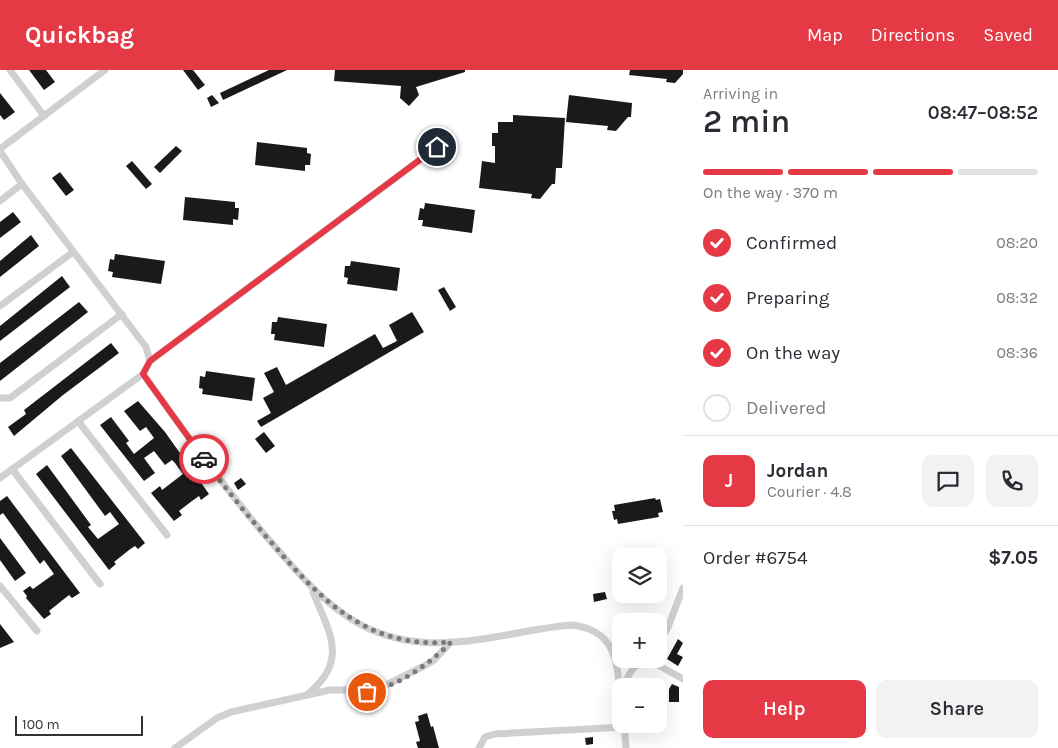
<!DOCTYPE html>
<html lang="en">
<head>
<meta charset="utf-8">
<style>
  :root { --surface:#fff; --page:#f2f2f3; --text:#2b2b33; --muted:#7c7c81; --line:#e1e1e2; --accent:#e63946 }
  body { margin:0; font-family:Karla,sans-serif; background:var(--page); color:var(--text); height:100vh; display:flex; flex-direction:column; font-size:19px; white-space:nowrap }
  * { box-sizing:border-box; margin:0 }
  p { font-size:16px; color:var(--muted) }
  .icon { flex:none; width:28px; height:28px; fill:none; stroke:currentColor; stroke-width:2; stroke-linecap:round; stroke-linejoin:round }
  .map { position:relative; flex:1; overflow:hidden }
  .details { display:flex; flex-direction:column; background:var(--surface); width:375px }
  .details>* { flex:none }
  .controls { position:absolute; left:612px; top:478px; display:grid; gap:10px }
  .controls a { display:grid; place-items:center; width:55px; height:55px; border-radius:10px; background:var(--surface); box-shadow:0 5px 20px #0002; font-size:25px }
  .scale { position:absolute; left:15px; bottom:12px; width:128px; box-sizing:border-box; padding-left:5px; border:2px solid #333; border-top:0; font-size:14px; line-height:18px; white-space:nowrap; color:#333; -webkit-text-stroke:4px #fff; paint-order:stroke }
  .pin { position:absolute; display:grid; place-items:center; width:42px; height:42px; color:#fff; margin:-21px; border:2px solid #fff; border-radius:50%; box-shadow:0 1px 5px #0007 }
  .courier { position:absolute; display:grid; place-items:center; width:50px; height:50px; margin:-25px; border:4px solid #e63946; border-radius:50%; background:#fff; color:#222; box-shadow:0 1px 6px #0007 }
  .headline em { font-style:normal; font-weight:600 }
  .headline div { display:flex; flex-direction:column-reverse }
  .headline { display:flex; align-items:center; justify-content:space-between; height:85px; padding:0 20px }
  h1 { font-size:32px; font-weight:600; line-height:38px }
  .bar { display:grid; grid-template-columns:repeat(4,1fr); gap:8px 5px; align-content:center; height:60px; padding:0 20px }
  .bar i { height:6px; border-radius:4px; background:var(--line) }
  .bar .current { background:var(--accent) }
  .bar p { grid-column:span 4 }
  .line { display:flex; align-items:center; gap:12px; padding:0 20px; border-top:1px solid var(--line) }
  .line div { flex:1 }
  .round { display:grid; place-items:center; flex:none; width:52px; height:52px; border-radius:10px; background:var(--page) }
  ol { padding:0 20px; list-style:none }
  li { display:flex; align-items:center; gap:15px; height:55px }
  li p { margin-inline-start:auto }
  li .icon { padding:5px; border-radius:50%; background:var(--accent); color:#fff; stroke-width:4 }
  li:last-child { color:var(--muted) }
  li i { width:28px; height:28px; border:2px solid var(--line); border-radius:50% }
  .primary-button { display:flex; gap:10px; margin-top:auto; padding:10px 20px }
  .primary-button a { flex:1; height:58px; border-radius:10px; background:var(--accent); color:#fff; font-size:20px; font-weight:600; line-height:58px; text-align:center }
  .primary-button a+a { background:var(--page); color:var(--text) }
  header { display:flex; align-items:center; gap:30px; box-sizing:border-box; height:70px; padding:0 25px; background:var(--accent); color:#fff }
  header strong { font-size:24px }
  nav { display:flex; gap:28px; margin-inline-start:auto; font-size:18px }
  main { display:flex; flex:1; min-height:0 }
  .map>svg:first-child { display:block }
</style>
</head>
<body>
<header>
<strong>Quickbag</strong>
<nav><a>Map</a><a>Directions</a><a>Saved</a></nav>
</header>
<main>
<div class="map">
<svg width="683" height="678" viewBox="0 0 683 678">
  <rect width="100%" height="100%" fill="#fff"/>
  <g fill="#1a1a1a">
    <polygon points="29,0 46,0 55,12 44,20"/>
    <polygon points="183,0 193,0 205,15 198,20"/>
    <polygon points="269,0 287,0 223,30 220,23"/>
    <polygon points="335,0 465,0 465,2 416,17 419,25 409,36 400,28 401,16 334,11"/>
    <polygon points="630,0 683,0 683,4 675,13 666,12 667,9 629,5"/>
    <polygon points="0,23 15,42 4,50 0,45"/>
    <polygon points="212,25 219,33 211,37 207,28"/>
    <polygon points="569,25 632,33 631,47 628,47 616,61 607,60 608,56 566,52"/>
    <polygon points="513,45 565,48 562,98 556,98 555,114 552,114 540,129 531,128 532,124 479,118 482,91 495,93 495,76 492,76 492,63 498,63 498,52 513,52"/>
    <polygon points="257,72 307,78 307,83 311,84 310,95 305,95 305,101 255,95"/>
    <polygon points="176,76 182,81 160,103 154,97"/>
    <polygon points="132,91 152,114 146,119 126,96"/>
    <polygon points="60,102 74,120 66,126 52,108"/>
    <polygon points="185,127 235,132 235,138 239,138 238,150 233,149 233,155 183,150"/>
    <polygon points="425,133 475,140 472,163 422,156 423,150 418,150 420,138 424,139"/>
    <polygon points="13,142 21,152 0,168 0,152"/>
    <polygon points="31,165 39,176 0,207 0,191"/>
    <polygon points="115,184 165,191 161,214 112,207 113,202 108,201 110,189 114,190"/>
    <polygon points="351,191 400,198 397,221 347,214 348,208 344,207 345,196 350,196"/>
    <polygon points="62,206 70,217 0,271 0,256"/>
    <polygon points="444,217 456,237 450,241 438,220"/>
    <polygon points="79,232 88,242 0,311 0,293"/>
    <polygon points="412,242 424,262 261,357 257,351 271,343 263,328 274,322 264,303 277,297 286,315 375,264 383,278 397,271 389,255"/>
    <polygon points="278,247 327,254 324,277 274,270 275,264 271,264 272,252 277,252"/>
    <polygon points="111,273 119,283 63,325 14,366 8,357 26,344 24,340"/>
    <polygon points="206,301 255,308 252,331 202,324 203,319 199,318 200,306 205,307"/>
    <polygon points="138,331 165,362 209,424 201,430 199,426 192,431 179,441 182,445 174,451 151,423 160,416 162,420 183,404 175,393 172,390 165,395 154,381 144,388 155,403 144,411 100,355 111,347 129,371 126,373 134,384 154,368 146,357 140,361 124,341"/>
    <polygon points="264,362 275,376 266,383 255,369"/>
    <polygon points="71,378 145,473 138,479 135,476 129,480 114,492 116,494 109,500 36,404 47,395 91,455 88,457 98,469 119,454 110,442 105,446 61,386"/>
    <polygon points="241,408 246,414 238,420 234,413"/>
    <polygon points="7,426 80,523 72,528 69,525 49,541 51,544 44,549 26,528 27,526 23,521 30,516 33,519 54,504 44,490 40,494 3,443 0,445 0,431"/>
    <polygon points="655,428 656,430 660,429 663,442 658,443 659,447 618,454 617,449 614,450 612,441 615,441 614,435"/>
    <polygon points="0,468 26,503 15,511 0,490"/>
    <polygon points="605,522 607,529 594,532 593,524"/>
    <polygon points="0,554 14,572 0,578"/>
    <polygon points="678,569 683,573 677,584 683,587 678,596 667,589"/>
    <polygon points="672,614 679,617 679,632 669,632 669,619"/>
    <polygon points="427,643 431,657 433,656 439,678 418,678 416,672 420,671 415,652 419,651 418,646"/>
    <polygon points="593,667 593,674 586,675 585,668"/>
  </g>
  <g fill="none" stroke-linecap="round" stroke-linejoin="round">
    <g stroke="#d0d0d0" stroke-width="7">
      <polyline points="10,0 44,46"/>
      <polyline points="0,79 105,0"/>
      <polyline points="0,81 22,114 146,277 150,291"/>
      <polyline points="0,131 22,114"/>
      <polyline points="0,236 73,182"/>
      <path d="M 143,304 C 184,361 225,419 271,472 C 297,502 322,532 356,552 C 376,564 398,570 421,572 C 470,577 522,559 571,555 C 619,560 617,595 621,635"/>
      <polyline points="0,328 10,328 122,244"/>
      <polyline points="78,351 167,465"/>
      <polyline points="12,399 100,514"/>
      <polyline points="0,408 143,304 150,291 437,77"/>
      <polyline points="0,516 37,561"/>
      <polyline points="659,573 668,557 683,518"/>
      <polyline points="649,590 683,609"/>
      <polyline points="622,616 634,597 649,589"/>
      <path d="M 309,623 C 349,590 329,562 313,522"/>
      <polyline points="624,654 626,678"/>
      <polyline points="175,678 217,648 231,642 330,620 376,620 422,597 433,591 451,572"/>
      <polyline points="479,678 485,667 495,664 624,657"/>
    </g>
  </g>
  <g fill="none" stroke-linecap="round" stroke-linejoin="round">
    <path stroke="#7a7a7a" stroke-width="5" stroke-dasharray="0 9" d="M 204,389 C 225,418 247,445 271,472 C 321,530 367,579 451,572 C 428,595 399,616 367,622"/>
    <polyline stroke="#e63946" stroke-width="6" points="204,389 143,304 150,291 437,77"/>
  </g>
</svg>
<div class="controls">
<a><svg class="icon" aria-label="layers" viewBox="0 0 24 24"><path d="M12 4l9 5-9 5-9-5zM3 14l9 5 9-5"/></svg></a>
<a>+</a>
<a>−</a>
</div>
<div class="scale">100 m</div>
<div class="pin" style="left:367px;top:622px;background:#ea580c"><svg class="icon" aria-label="bag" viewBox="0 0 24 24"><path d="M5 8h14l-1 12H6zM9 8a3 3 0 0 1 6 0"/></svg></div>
<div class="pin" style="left:437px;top:77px;background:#1f2937"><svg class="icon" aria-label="home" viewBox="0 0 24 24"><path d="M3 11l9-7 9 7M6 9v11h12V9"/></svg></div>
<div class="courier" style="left:204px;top:389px"><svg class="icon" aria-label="car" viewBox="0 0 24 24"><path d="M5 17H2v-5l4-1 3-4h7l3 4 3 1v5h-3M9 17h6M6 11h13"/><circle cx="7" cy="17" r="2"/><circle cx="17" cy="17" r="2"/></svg></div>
</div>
<section class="details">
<div class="headline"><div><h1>2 min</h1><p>Arriving in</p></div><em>08:47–08:52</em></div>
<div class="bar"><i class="current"></i><i class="current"></i><i class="current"></i><i></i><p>On the way · 370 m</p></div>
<ol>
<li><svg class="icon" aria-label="check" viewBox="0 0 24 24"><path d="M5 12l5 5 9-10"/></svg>Confirmed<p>08:20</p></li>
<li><svg class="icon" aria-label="check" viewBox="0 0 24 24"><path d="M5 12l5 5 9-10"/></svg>Preparing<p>08:32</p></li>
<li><svg class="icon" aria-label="check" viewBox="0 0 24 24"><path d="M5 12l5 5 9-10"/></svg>On the way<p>08:36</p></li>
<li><i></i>Delivered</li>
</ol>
<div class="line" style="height:90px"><b class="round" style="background:var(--accent);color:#fff">J</b><div><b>Jordan</b><p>Courier · 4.8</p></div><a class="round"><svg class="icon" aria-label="chat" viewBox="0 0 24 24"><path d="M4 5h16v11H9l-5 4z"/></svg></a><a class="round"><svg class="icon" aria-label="phone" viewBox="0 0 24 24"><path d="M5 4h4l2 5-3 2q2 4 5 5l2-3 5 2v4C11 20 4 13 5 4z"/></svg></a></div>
<div class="line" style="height:65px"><div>Order #6754</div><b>$7.05</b></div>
<div class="primary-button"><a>Help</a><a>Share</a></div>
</section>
</main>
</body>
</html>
